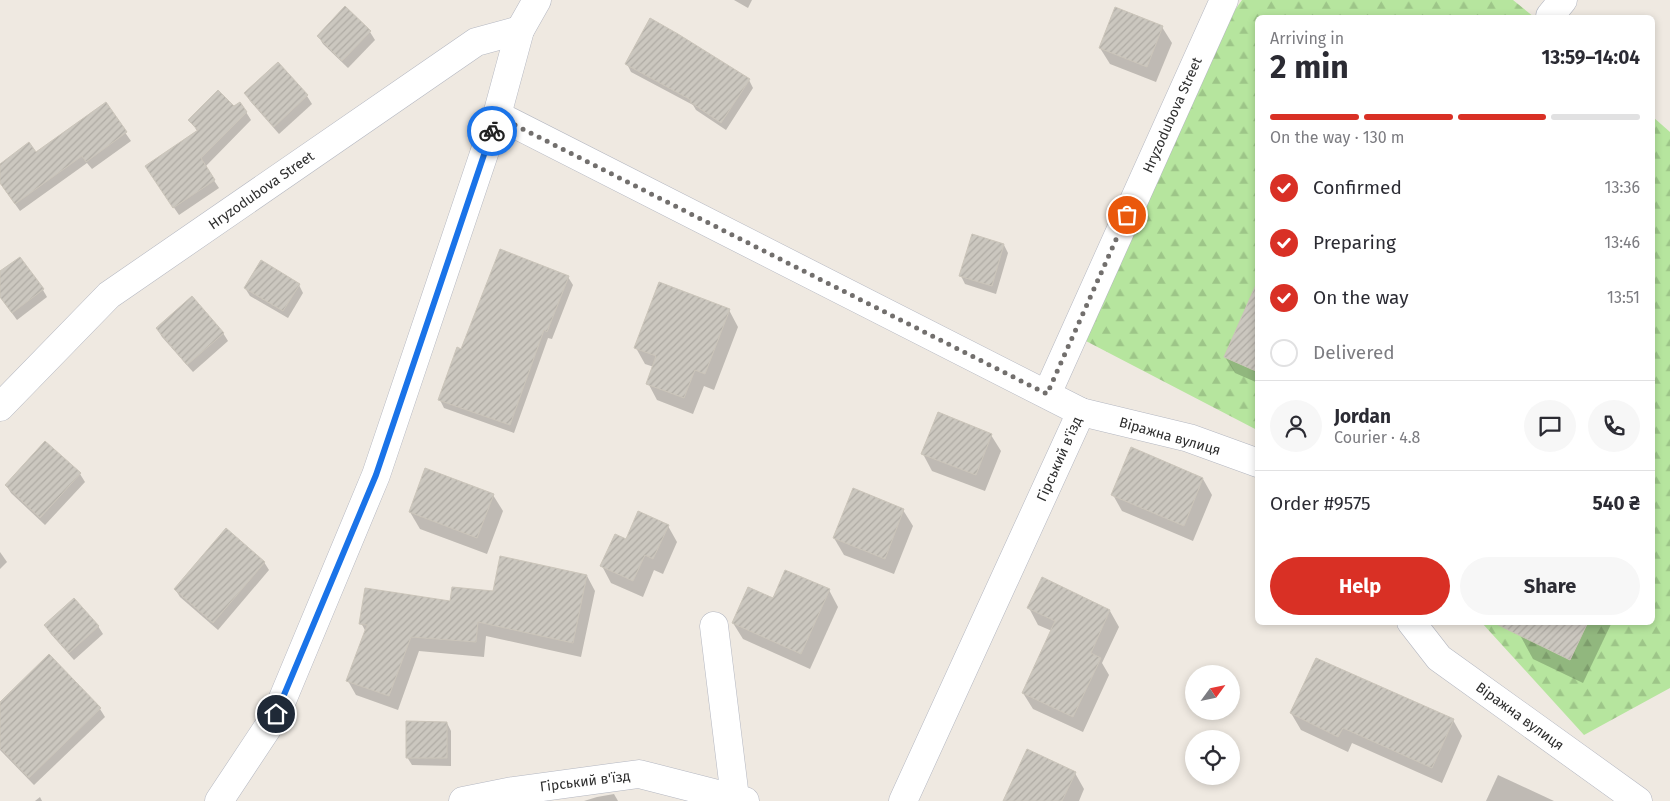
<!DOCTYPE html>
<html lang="en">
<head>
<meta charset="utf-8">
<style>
  :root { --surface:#fff; --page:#f7f7f7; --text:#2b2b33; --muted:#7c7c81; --line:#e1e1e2; --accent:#d93025 }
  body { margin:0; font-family:"Fira Sans",sans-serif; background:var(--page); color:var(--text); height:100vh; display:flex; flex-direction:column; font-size:19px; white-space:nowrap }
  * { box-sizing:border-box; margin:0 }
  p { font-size:16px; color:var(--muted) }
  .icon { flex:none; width:28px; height:28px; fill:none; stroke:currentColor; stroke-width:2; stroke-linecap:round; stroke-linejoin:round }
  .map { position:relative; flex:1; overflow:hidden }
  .drawer { position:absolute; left:1255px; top:15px; width:400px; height:610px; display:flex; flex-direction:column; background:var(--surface); border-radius:8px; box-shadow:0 2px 8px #0003 }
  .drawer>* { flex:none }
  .needle { width:32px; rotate:57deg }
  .tools { position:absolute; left:1185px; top:665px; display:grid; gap:10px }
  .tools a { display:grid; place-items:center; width:55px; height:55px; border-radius:50%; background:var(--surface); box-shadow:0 2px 8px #0003; font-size:25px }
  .pin { position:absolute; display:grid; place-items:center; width:42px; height:42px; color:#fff; margin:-21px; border:2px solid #fff; border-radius:50%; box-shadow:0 1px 5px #0007 }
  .courier { position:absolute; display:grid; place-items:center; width:50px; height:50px; margin:-25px; border:4px solid #1a73e8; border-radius:50%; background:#fff; color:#222; box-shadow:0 1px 6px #0007 }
  .headline em { font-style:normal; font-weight:700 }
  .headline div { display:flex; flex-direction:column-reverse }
  .headline { display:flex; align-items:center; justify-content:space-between; height:85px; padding:0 15px }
  h1 { font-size:32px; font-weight:700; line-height:38px }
  .bar { display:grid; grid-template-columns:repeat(4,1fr); gap:8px 5px; align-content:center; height:60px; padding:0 15px }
  .bar i { height:6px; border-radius:4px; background:var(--line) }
  .bar .selected { background:var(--accent) }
  .bar p { grid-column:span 4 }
  .line { display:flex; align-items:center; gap:12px; padding:0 15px; border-top:1px solid var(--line) }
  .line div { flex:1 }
  .round { display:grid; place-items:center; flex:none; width:52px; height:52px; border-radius:26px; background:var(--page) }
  ol { padding:0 15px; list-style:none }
  li { display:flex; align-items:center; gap:15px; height:55px }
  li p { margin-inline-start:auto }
  li .icon { padding:5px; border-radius:50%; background:var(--accent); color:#fff; stroke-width:4 }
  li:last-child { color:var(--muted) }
  li i { width:28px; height:28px; border:2px solid var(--line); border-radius:50% }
  .button { display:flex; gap:10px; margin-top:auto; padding:10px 15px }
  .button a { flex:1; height:58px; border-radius:30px; background:var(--accent); color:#fff; font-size:20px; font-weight:700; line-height:58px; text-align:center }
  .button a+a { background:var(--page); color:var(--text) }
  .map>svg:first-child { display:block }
</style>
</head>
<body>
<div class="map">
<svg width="1670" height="801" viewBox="0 0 1670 801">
  <defs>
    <pattern id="forest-firs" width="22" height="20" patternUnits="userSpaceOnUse" patternTransform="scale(1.25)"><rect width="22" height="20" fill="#b6e59e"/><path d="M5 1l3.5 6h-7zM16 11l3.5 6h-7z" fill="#9dc588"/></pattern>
    <pattern id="building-hatch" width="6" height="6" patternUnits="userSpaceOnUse" patternTransform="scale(1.25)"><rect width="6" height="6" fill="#cbc7bf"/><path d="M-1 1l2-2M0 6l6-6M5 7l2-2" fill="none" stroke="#afaba4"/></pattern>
  </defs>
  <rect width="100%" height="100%" fill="#efe9e1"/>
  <g fill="url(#forest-firs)">
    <polygon points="1242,0 1513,0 1534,17 1258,18 1257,430 1084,340 1178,92"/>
    <polygon points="1653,117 1670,132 1670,688 1584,735 1482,623 1652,622"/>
  </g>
  <g fill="#0003">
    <polygon points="734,0 752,0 748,8"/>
    <polygon points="1162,27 1172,43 1156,82 1110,64 1100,48"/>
    <polygon points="370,32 375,40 348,68 323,44 318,36"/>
    <polygon points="277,63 307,96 312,104 279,134 250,101 245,93"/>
    <polygon points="627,64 749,80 753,88 726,130 696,110 693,105 631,72"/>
    <polygon points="105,104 131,141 92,169 87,163 20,211 0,183 0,165 36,154"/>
    <polygon points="233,108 246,112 251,120 205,167 219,188 179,215 151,174 198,132 190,121"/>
    <polygon points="1004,245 1008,253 996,294 965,284 961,276"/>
    <polygon points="0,273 43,290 47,297 17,320 0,297"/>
    <polygon points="568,277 573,285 552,339 548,338 514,433 444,408 440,400"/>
    <polygon points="299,285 303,293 288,318 250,296 245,288"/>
    <polygon points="729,310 738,327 714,390 704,386 693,414 657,400 648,383 654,367 645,364 636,348"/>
    <polygon points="1258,311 1258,383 1235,373 1225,357"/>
    <polygon points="157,329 223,333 228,341 193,372 162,337"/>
    <polygon points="991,435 1001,451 985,491 932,471 923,454"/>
    <polygon points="80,474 85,482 45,525 11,493 6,485"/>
    <polygon points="1203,479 1212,495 1193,541 1122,511 1113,495"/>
    <polygon points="493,495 503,511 487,554 420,529 410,512"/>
    <polygon points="903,510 913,526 894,574 844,555 834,538"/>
    <polygon points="668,526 677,542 663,574 654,570 643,597 611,583 602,566 627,540"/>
    <polygon points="0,552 7,562 0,569"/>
    <polygon points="264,562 269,570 218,630 180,597 175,589"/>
    <polygon points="587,576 595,591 581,657 486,636 484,657 419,651 398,710 356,695 348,681 366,632 361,623 494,592"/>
    <polygon points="829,590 838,607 810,669 743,639 733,623 773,599"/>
    <polygon points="1029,608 1110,611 1119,627 1102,663 1109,675 1083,732 1033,709 1023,693 1052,631 1038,625"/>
    <polygon points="1526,622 1612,622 1583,683 1533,659 1520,635"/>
    <polygon points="45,625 98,626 103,634 74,660 50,633"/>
    <polygon points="49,656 100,709 105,717 34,785 0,750 0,704"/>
    <polygon points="1291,713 1453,720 1462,736 1442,783 1352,743 1348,752 1301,730"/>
    <polygon points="447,723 451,731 451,766 412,765 407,757"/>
    <polygon points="1075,773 1084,789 1079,801 1004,801"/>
    <polygon points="1498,775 1554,801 1486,801"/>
    <polygon points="614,794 618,801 584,801 597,797"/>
    <polygon points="40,797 42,801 35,801"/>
  </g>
  <g fill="url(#building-hatch)" stroke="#cbc5ba">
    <polygon points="345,6 371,31 342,61 317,36"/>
    <polygon points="1115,7 1163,26 1147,67 1099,48"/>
    <polygon points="650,18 678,34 750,79 721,123 690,102 691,100 625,64"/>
    <polygon points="278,62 308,95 274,127 244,93"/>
    <polygon points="218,90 234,106 240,102 247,112 201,158 215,180 173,208 145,166 198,130 188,120"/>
    <polygon points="106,102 127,132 86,162 82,156 15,204 0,183 0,164 29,142 36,152"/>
    <polygon points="972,234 1004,244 992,286 959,276"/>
    <polygon points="500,249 569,276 547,332 544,330 510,425 438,400 457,347 461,349"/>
    <polygon points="20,257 44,289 12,313 0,297 0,271"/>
    <polygon points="261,260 300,284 283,311 244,288"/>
    <polygon points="1258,280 1258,372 1224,357"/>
    <polygon points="659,282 730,309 705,374 695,370 684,398 646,384 656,356 634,348"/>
    <polygon points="192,296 224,333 187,365 156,328"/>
    <polygon points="938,412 992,434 976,475 921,454"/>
    <polygon points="45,441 81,473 40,518 5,485"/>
    <polygon points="1131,447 1203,478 1184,526 1111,495"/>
    <polygon points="425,468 494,494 477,538 409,512"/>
    <polygon points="853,488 904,509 885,559 833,538"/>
    <polygon points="638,511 669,525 653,559 645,555 633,581 600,566 615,534 626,539"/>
    <polygon points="226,528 265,562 213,623 174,589"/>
    <polygon points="500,556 587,575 573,643 478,622 476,642 411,637 389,696 346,681 367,625 359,624 365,588 450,601 452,587 493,591"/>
    <polygon points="785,570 830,589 801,654 732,623 748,587 773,598"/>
    <polygon points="1042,577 1110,610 1091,653 1101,658 1073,717 1022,693 1055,621 1027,608"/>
    <polygon points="74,598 99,626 69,653 44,625"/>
    <polygon points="1492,622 1588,622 1570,660"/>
    <polygon points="49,654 101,708 29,778 0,748 0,702"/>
    <polygon points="1316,658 1454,719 1432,768 1343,728 1338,737 1290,713"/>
    <polygon points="406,721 447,722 447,758 406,758"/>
    <polygon points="1027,749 1076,772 1062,801 1003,801"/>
  </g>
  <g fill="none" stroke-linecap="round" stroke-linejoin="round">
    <g stroke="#b4b7c1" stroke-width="29">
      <g id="minor">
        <polyline points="1550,16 1563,0"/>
        <polyline points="497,115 1081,412 1189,438 1258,463"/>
        <polyline points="1047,394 1224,0"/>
        <polyline points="0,407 109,295 476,42 520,30"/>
        <polyline points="1411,622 1439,658 1638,801"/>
        <polyline points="714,626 735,798"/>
        <polyline points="219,801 276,715 376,475 497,115 520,30 537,0"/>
        <polyline points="463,801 513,791 639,774 745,801"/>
        <polyline points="903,801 1081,412"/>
      </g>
    </g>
    <use href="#minor" stroke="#fff" stroke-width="28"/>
  </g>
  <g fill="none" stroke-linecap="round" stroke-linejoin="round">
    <polyline stroke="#726f6d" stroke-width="5" stroke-dasharray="0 9" points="492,131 497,116 1047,394 1127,215"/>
    <polyline stroke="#1a73e8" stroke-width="6" points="276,714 376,475 492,131"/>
  </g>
  <g text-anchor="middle" stroke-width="4.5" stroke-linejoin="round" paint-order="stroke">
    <g font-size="14" fill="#2e2e2e" stroke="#fff">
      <text transform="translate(1172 115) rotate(-66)" y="5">Hryzodubova Street</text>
      <text transform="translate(261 190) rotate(-35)" y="5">Hryzodubova Street</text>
      <text transform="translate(1170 436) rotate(16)" y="5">Віражна вулиця</text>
      <text transform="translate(1059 459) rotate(-66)" y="5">Гірський в'їзд</text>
      <text transform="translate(1520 716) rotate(36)" y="5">Віражна вулиця</text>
      <text transform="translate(585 781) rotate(-7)" y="5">Гірський в'їзд</text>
    </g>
  </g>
</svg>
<div class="tools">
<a><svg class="needle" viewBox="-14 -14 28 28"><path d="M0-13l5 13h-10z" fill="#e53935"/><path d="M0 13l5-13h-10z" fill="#7c7c81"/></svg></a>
<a><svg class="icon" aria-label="locate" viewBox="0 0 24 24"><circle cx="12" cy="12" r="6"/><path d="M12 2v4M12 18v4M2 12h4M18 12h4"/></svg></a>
</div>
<div class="pin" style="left:1127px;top:215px;background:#ea580c"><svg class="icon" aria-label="bag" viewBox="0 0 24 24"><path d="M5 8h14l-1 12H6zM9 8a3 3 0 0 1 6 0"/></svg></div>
<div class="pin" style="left:276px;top:714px;background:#1f2937"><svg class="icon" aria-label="home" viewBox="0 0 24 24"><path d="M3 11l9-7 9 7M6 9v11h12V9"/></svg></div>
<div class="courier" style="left:492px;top:131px"><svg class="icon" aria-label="bike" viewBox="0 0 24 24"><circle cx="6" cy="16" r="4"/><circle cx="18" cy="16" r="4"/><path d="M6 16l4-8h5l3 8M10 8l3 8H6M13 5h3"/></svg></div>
<section class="drawer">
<div class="headline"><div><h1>2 min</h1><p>Arriving in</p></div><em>13:59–14:04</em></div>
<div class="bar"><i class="selected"></i><i class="selected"></i><i class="selected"></i><i></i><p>On the way · 130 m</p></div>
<ol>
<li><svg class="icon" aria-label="check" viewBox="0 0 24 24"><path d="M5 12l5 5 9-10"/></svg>Confirmed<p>13:36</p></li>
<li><svg class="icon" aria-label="check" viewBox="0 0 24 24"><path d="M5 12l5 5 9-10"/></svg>Preparing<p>13:46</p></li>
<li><svg class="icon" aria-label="check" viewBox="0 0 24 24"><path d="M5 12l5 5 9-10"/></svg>On the way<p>13:51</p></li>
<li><i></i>Delivered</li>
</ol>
<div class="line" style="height:90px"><a class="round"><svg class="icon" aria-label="person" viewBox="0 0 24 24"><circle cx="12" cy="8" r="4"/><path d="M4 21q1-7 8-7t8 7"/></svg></a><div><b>Jordan</b><p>Courier · 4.8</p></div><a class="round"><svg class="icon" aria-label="chat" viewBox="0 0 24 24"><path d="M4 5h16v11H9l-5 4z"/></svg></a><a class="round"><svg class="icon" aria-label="phone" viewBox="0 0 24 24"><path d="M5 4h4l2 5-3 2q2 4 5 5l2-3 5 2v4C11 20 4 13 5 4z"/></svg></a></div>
<div class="line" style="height:65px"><div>Order #9575</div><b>540 ₴</b></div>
<div class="button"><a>Help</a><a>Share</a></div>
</section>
</div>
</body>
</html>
